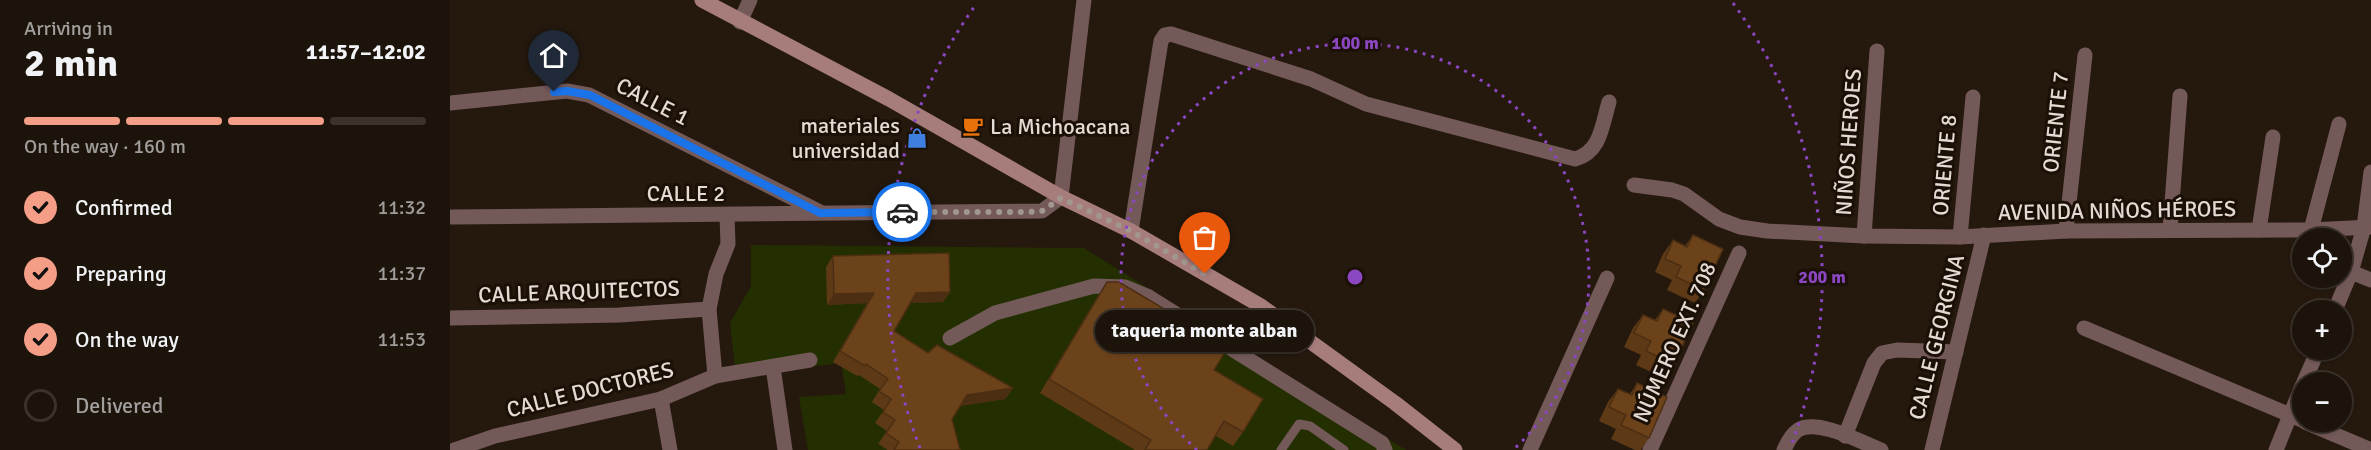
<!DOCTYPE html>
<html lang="en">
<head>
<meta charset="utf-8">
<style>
  :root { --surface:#1c130a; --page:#251c13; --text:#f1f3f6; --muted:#a09e9c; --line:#3a322b; --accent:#f49e87 }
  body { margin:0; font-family:Signika,sans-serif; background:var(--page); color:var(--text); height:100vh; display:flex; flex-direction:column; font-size:22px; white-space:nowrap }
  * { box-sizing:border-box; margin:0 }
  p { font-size:20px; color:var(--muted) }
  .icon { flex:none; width:33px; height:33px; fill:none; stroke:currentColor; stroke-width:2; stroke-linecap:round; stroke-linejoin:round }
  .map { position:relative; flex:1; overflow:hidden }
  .drawer { display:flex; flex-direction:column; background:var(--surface); width:450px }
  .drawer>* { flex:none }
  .fabs { position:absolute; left:1842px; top:228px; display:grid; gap:12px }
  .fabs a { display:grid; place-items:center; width:60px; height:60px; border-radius:50%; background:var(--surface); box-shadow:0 2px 4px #0004,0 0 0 2px var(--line); font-size:30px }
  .pin { position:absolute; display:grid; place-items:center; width:51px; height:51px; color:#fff; margin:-62px -26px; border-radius:50% 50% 50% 0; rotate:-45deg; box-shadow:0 0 6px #0007 }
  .pin .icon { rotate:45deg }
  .courier { position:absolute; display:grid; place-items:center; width:60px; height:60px; margin:-30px; border:4px solid #1a73e8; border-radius:50%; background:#fff; color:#222; box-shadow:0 2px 8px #0007 }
  .bubble { position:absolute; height:42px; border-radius:21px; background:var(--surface); box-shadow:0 2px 4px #0004,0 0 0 2px var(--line); font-size:20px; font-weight:800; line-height:42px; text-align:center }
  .headline em { font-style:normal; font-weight:800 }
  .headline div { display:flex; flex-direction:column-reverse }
  .headline { display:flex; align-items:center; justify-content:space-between; height:102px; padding:0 24px }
  h1 { font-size:39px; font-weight:800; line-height:45px }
  .bar { display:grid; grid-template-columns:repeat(4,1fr); gap:9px 6px; align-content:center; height:72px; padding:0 24px }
  .bar i { height:8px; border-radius:4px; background:var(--line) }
  .bar .active { background:var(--accent) }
  .bar p { grid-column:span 4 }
  ol { padding:0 24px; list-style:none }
  li { display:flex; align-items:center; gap:18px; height:66px }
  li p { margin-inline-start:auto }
  li .icon { padding:6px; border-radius:50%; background:var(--accent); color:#111; stroke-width:4 }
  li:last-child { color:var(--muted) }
  li i { width:33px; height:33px; border:3px solid var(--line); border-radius:50% }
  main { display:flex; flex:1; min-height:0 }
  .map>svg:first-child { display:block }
</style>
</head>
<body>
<main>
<section class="drawer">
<div class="headline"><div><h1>2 min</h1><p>Arriving in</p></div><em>11:57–12:02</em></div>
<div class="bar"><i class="active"></i><i class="active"></i><i class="active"></i><i></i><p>On the way · 160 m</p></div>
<ol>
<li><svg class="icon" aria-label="check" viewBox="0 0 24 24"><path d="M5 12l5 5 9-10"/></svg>Confirmed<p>11:32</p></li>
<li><svg class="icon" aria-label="check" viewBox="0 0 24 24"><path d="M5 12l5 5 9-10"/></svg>Preparing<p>11:37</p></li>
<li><svg class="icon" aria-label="check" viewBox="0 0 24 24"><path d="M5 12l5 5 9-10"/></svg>On the way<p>11:53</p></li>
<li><i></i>Delivered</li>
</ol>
</section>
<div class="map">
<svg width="1921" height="450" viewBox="0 0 1921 450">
  <rect width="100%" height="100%" fill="#25190e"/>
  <polygon fill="#232f01" points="301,245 634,248 956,450 358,450 349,397 396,394 391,363 286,376 280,323 301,286"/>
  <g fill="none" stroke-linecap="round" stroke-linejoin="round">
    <polyline stroke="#745959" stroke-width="9" points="831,450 849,424 860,426 894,450"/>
    <g stroke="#745959" stroke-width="15">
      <polyline points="290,22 300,0"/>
      <polyline points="0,103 117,91 139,95 370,212"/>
      <polyline points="1184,185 1222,190 1234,194 1269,219 1290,227 1317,231 1414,236 1510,237 1616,231 1861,230 1921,227"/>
      <polyline points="0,217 592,211 611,197 634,0"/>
      <polyline points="1720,230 1730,96"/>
      <polyline points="1809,230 1823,137"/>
      <polyline points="1861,230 1889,124"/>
      <path d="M 681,231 L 711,41 L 715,35 L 721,34 L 861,79 L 916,104 L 1125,159 C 1151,152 1152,125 1159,102"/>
      <polyline points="1616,231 1635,55"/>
      <polyline points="1414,236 1427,51"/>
      <polyline points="1510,237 1523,97"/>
      <polyline points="1901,272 1921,280"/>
      <polyline points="1885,310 1901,272 1914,227 1921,172"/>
      <polyline points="0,318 169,315 259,309"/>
      <polyline points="1634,328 1852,420"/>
      <polyline points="500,338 545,313 644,286 675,287 699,297 932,443 935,450"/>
      <polyline points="323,367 335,450"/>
      <polyline points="265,376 259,309 266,274 278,244 277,215"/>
      <polyline points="1854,382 1868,350"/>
      <polyline points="211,399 220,450"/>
      <polyline points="1855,422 1921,450"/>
      <polyline points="1395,436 1424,363 1432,353 1447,350 1506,352"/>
      <polyline points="4,450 45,436 211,399 265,376 360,360"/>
      <polyline points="1080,450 1157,278"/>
      <polyline points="1200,450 1289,253"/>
      <path d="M 1334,450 C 1337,443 1341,435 1348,430 C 1367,418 1411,442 1431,450"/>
      <polyline points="1482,450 1534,235"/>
      <polyline points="1826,450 1852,386"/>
    </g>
    <polyline stroke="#a77d7c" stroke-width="15" points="252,0 439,99 611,197 681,231 811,306 945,403 1005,450"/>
  </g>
  <g fill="#5d3916">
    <polygon points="1243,235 1254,290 1245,303 1217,290 1222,280 1205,272 1213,254 1223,240 1235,246"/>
    <polygon points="383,256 500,292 493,302 460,303 444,331 478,353 563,388 555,399 510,406 502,419 510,450 438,450 428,444 437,431 425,423 434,410 422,402 430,389 409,375 407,376 383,362 417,303 377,305 376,267"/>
    <polygon points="657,282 764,370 793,432 783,446 766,436 757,450 685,450 590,393 648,296"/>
    <polygon points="1213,309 1224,364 1214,378 1186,365 1191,355 1174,347 1183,328 1193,315 1205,320"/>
    <polygon points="1187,383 1199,438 1191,450 1185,450 1161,439 1166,429 1149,421 1158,402 1168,389 1180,394"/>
  </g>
  <g fill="#4c2e12">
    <polygon points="500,292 493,302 459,303 466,293"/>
    <polygon points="424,293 417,303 377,305 384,294"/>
    <polygon points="563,388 555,399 509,406 517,395"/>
  </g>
  <g fill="#6c421a" stroke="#4c2e12" stroke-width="1.5">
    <polygon points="1243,235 1273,249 1254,290 1226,277 1231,266 1215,259 1223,240 1237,247"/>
    <polygon points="499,253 500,292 466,293 444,331 478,353 487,345 563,388 517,395 502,419 510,450 444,450 449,442 436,433 445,420 433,412 441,399 429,391 438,379 416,364 415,366 390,351 424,293 384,294 383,256"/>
    <polygon points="657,282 669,282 778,347 764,370 813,399 793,432 774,421 757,450 695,450 701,440 599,379"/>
    <polygon points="1213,309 1243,323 1224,364 1196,351 1201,341 1184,333 1193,315 1207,321"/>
    <polygon points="1187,383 1217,397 1199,438 1171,425 1176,415 1159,407 1168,389 1182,395"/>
  </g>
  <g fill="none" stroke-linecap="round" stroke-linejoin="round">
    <polyline stroke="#a1978f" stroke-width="6" stroke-dasharray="0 10.8" points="452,212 580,212 592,211 611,198 681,231 755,274"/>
    <polyline stroke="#1a73e8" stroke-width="8" points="104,92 117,91 140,95 370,213 452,212"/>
  </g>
  <g fill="none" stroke="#8b46c2" stroke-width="3" stroke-dasharray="3 6">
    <path d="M747 450A234 234 0 1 1 1063 450"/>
    <path d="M470 448A467 467 0 0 1 527 3M1283 3A467 467 0 0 1 1340 448"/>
  </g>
  <defs>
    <g id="cafe-bare" transform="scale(1.62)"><path d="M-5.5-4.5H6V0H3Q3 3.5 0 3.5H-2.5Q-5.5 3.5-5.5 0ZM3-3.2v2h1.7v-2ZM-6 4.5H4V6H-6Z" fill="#e8710a" stroke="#1b1006" stroke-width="2.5" paint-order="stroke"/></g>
    <g id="shop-bare" transform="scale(1.62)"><path d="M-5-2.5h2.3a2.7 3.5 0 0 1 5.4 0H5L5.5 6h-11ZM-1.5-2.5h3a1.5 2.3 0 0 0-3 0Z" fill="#3f7fe0" stroke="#1b1006" stroke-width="2.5" paint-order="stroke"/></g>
  </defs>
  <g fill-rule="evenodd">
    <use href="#cafe-bare" x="523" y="126"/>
    <use href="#shop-bare" x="467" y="138"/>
  </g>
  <g text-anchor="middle" stroke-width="6" stroke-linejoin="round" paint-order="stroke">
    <g font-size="22" fill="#e4dbd4" stroke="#1b1006">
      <text transform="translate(203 101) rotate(27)" y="8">CALLE 1</text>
      <text transform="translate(1605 122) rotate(-84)" y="8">ORIENTE 7</text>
      <text transform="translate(1398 142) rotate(-86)" y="8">NIÑOS HEROES</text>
      <text transform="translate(1494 165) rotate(-85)" y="8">ORIENTE 8</text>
      <text x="236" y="201">CALLE 2</text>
      <text transform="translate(1667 210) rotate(-1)" y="8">AVENIDA NIÑOS HÉROES</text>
      <text transform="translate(129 291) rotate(-2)" y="8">CALLE ARQUITECTOS</text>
      <text transform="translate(1486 337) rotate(-76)" y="8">CALLE GEORGINA</text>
      <text transform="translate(1224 342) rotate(-66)" y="8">NÚMERO EXT. 708</text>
      <text transform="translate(140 389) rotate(-14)" y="8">CALLE DOCTORES</text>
    </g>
    <g font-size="22" fill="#e4dbd4" stroke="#1b1006" text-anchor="end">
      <text x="450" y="133">materiales<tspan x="450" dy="25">universidad</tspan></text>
      <text x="540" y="134" text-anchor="start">La Michoacana</text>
    </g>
  </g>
  <circle cx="905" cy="277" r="9" fill="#8b46c2" stroke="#1b1006" stroke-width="3"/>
  <g font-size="18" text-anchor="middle" font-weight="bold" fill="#8b46c2" stroke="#1b1006" stroke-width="6" stroke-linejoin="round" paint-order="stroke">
    <text x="905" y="49">100 m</text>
    <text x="1372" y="283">200 m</text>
  </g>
</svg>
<div class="fabs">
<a><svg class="icon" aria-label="locate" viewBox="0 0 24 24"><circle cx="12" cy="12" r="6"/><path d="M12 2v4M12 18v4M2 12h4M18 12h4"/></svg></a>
<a>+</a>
<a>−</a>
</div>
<div class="pin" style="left:755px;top:274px;background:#ea580c"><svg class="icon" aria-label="bag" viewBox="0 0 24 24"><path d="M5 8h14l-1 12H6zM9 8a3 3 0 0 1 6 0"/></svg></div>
<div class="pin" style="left:104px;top:92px;background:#1f2937"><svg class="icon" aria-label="home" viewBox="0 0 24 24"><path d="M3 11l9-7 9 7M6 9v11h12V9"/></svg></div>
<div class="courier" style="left:452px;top:212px"><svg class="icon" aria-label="car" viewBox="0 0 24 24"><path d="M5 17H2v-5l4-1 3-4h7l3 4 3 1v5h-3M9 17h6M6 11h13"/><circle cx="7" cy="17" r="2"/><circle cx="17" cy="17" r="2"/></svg></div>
<div class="bubble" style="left:645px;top:310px;width:219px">taqueria monte alban</div>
</div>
</main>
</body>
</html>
